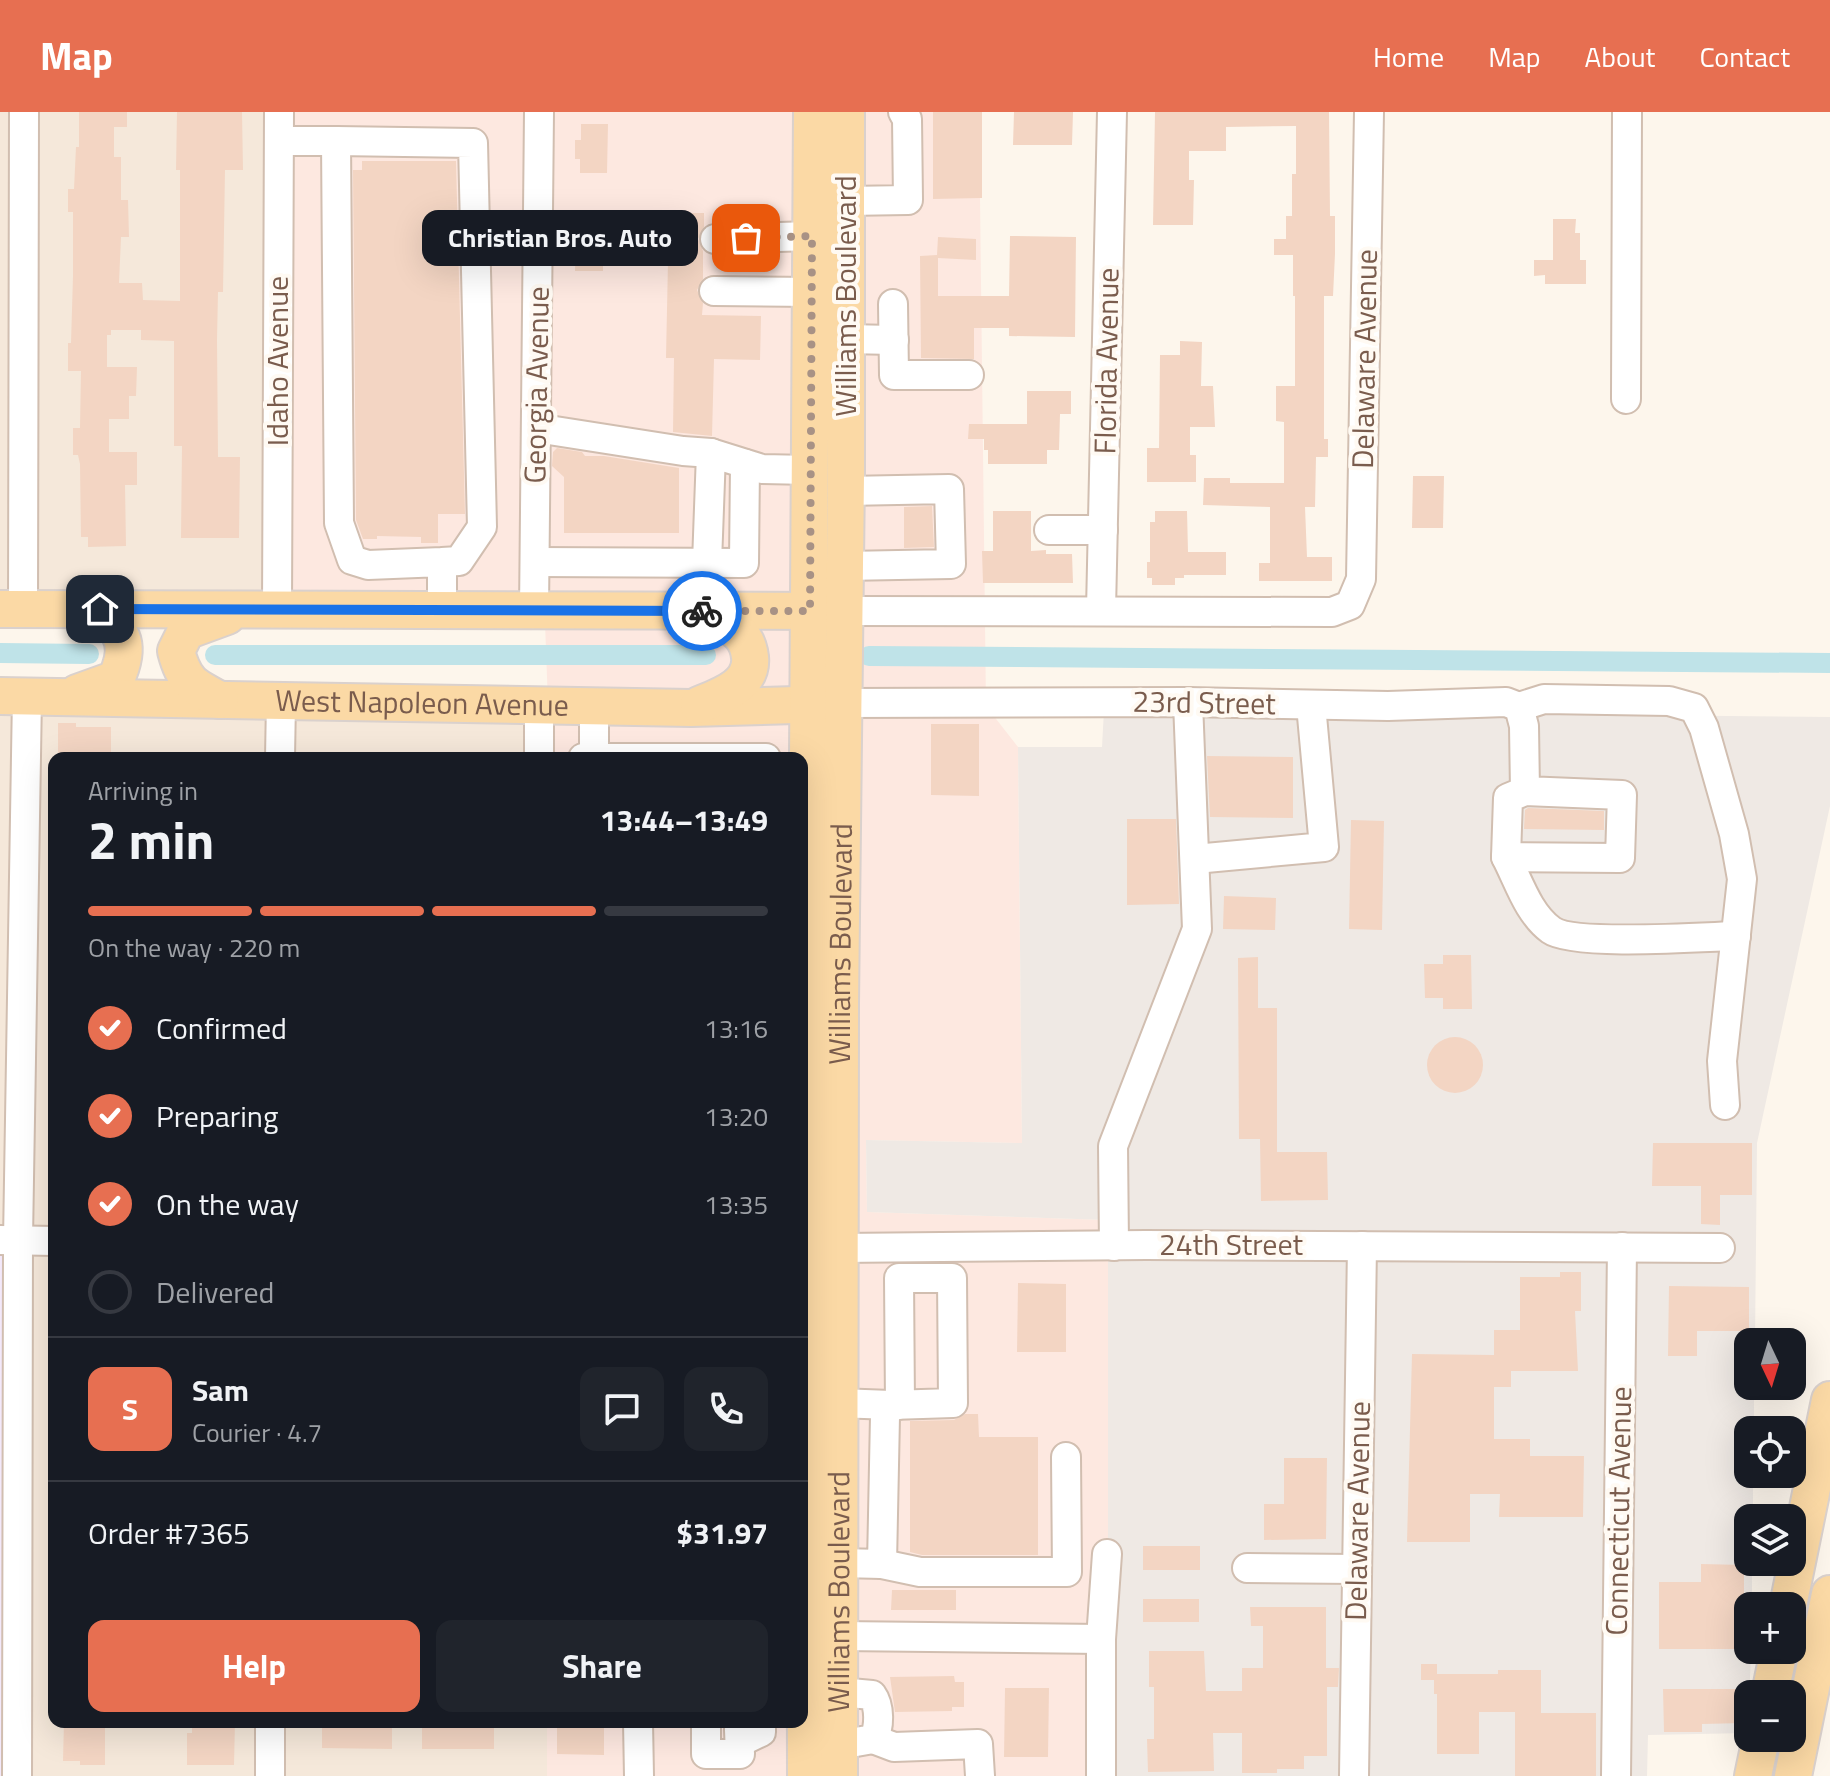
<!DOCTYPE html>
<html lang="en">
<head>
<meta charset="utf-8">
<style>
  :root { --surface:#171b24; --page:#20242c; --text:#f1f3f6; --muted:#9ea1a6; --line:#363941; --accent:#e76f51 }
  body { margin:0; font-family:"Titillium Web",sans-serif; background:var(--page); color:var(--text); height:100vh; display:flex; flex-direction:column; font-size:30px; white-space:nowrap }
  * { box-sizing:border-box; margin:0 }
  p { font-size:26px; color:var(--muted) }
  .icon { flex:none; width:44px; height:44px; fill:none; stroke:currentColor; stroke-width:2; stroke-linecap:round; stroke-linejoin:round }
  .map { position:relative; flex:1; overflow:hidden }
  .side { position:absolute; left:48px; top:640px; width:760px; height:976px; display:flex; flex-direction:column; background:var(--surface); border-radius:16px; box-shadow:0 8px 32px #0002 }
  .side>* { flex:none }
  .needle { width:52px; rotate:176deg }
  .controls { position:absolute; left:1734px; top:1216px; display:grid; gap:16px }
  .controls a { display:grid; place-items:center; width:72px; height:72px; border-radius:16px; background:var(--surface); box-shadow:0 8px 32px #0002; font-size:40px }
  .pin { position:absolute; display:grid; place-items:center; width:68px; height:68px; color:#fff; margin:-34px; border-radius:16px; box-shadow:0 4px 12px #0006 }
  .courier { position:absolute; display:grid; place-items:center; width:80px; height:80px; margin:-40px; border:6px solid #1a73e8; border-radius:50%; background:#fff; color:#222; box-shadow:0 2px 10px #0007 }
  .bubble { position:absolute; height:56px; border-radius:16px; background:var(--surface); box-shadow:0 8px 32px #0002; font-size:26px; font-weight:700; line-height:56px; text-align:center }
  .head em { font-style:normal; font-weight:700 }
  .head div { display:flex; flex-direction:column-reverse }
  .head { display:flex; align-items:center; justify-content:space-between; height:136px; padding:0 40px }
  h1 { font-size:52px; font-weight:700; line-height:60px }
  .bar { display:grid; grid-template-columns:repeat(4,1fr); gap:12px 8px; align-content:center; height:96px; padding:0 40px }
  .bar i { height:10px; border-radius:6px; background:var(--line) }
  .bar .selected { background:var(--accent) }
  .bar p { grid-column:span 4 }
  .line { display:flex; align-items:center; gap:20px; padding:0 40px; border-top:2px solid var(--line) }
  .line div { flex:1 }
  .round { display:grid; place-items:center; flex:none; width:84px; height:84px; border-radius:16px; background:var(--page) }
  ol { padding:0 40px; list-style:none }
  li { display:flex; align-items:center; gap:24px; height:88px }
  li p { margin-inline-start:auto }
  li .icon { padding:8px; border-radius:50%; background:var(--accent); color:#fff; stroke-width:4 }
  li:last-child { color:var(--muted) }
  li i { width:44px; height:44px; border:4px solid var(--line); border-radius:50% }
  .action { display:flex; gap:16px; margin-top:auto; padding:16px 40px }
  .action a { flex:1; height:92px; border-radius:16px; background:var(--accent); color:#fff; font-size:32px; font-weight:700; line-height:92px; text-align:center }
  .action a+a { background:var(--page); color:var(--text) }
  header { display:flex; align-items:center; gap:48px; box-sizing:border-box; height:112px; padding:0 40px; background:var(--accent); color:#fff }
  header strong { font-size:38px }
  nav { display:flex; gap:44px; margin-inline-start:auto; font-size:28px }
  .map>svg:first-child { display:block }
</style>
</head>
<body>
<header>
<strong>Map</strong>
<nav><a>Home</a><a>Map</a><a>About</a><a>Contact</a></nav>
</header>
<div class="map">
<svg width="1830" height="1664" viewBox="0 0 1830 1664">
  <rect width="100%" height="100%" fill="#fdf6ec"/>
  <g fill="#f5e8da">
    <polygon points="0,0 293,0 292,483 0,481"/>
    <polygon points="0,601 550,606 550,646 54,646 54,1610 547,1610 547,1664 0,1664"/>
  </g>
  <polygon fill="#fde8e0" points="293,0 979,0 986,594 1018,635 1022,1031 866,1028 867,1100 1108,1108 1108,1664 547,1664 547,1610 802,1610 802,646 550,646 544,484 292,483"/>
  <polygon fill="#efe9e4" points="1104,598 1830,605 1830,694 1757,1031 1755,1230 1748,1230 1748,1274 1754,1274 1754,1318 1748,1318 1748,1362 1753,1362 1753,1406 1748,1406 1748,1450 1752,1450 1752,1494 1748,1494 1748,1538 1751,1538 1748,1621 1648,1623 1647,1664 1108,1664 1108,1108 867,1100 866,1028 1022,1031 1018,635 1102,635"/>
  <polygon fill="#f3e8fa" points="0,1143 8,1143 5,1664 0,1664"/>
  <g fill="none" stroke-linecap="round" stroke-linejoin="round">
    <g stroke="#bfe3e8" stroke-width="20">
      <polyline points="0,541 89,542"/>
      <polyline points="215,543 706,543"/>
      <polyline points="869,544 1830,551"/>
    </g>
  </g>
  <g fill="#f3d5c3">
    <polygon points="79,0 127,0 127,15 114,15 114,45 121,45 121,88 128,88 129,125 121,125 119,171 142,171 143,188 180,189 180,58 176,58 177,0 242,0 243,58 225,58 223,180 218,180 217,228 218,345 240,345 239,426 181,426 182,334 174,334 174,229 141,228 141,218 111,218 111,223 107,223 107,255 137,255 136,284 129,284 129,307 109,307 109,340 137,340 137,373 125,373 126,434 88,435 88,425 81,425 80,352 78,343 73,343 73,316 80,316 81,259 68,259 68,231 71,231 73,164 73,100 68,100 68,77 74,77 76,35 79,35"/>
    <polygon points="933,0 982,0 982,86 933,87"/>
    <polygon points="1014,0 1073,0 1072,33 1013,33"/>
    <polygon points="1155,0 1329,0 1330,104 1335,104 1335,142 1333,184 1324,184 1324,327 1328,327 1328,345 1316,345 1315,395 1305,395 1307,445 1332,445 1332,469 1259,469 1259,451 1270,451 1270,395 1203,393 1204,366 1230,366 1230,371 1284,371 1284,310 1276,309 1276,274 1295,274 1295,184 1293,184 1293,143 1274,143 1274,127 1286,127 1286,104 1292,104 1292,62 1296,62 1296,14 1226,15 1226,39 1189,39 1189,68 1194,68 1193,113 1153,113"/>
    <polygon points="581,12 608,12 607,61 580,61 580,47 575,47 575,28 581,28"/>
    <polygon points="362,49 456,49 465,402 438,402 438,431 421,431 421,425 377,424 377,427 363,427 356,408 353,58 362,58"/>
    <polygon points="669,101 704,101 704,115 698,127 703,139 703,167 697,178 703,191 702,203 761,204 760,248 714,247 712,324 673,320 674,246 666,246"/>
    <polygon points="1553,107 1576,107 1575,121 1580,121 1580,148 1586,148 1586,172 1545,172 1545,163 1534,164 1534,148 1553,148"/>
    <polygon points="576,124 614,124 614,144 603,144 603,159 575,159"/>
    <polygon points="1010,124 1076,125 1075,225 1009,224 1009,216 974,216 974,247 921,246 920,144 937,143 938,125 976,127 976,148 938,146 938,184 1009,184"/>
    <polygon points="1180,229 1202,230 1201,274 1213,274 1215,315 1190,315 1190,343 1196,343 1196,370 1147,370 1147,336 1159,336 1160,243 1180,243"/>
    <polygon points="1027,279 1071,279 1071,302 1060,302 1059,338 1047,338 1047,352 988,352 988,338 984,338 984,327 968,327 969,312 1027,312"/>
    <polygon points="557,336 582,340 585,344 604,344 679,356 679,421 564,421 564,365 552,354 553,340"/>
    <polygon points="1413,364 1444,364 1443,416 1412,416"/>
    <polygon points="932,394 934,435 904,436 904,395"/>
    <polygon points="993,399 1031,399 1031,439 1046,438 1046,442 1072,442 1073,471 983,471 982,439 993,439"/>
    <polygon points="1155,399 1187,399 1188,440 1226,440 1226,463 1184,463 1184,466 1175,466 1175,473 1152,473 1152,466 1147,466 1147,450 1150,450 1150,410 1155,410"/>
    <polygon points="58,611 76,611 76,615 111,615 111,645 58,645"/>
    <polygon points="931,612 979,612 979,684 931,683"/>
    <polygon points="1207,644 1293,645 1293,706 1210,705"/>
    <polygon points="1528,696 1604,699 1604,718 1524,717 1525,698"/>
    <polygon points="1127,707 1176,707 1179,792 1127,793"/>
    <polygon points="1351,708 1384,709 1382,818 1349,817"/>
    <polygon points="1224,784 1276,786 1275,818 1223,817"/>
    <polygon points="1443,843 1471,843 1472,897 1443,897 1443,886 1425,886 1424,852 1443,852"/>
    <polygon points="1258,845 1258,896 1277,896 1277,1040 1327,1040 1328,1088 1261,1089 1260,1027 1239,1027 1238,846"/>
    <circle cx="1455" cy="953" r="28"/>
    <polygon points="1653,1031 1752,1031 1752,1083 1720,1083 1720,1113 1701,1112 1701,1074 1652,1074"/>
    <polygon points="1560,1160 1581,1160 1581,1199 1575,1199 1578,1259 1511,1259 1511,1275 1494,1275 1494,1327 1530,1327 1530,1344 1584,1344 1583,1405 1499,1405 1500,1382 1470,1382 1470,1430 1407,1430 1412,1242 1494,1243 1494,1218 1520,1218 1520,1165 1560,1165"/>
    <polygon points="1018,1171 1066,1172 1066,1240 1017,1240"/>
    <polygon points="1669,1174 1749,1175 1749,1219 1697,1219 1697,1244 1668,1244"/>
    <polygon points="965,1302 978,1302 979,1325 1038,1325 1038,1443 922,1443 910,1440 910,1309 954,1308"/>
    <polygon points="1284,1346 1327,1346 1326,1427 1264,1428 1264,1392 1284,1392"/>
    <rect x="1143" y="1434" width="57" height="24"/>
    <polygon points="1701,1452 1744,1453 1744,1537 1659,1537 1659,1470 1701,1470"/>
    <polygon points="892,1478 956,1478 956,1498 891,1498"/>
    <rect x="1143" y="1487" width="56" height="23"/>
    <polygon points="1250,1495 1326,1495 1326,1556 1339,1556 1338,1575 1327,1575 1327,1644 1304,1644 1304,1657 1277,1657 1277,1661 1242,1661 1242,1621 1213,1621 1214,1659 1148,1660 1147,1627 1154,1627 1154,1575 1149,1575 1149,1539 1204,1539 1206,1579 1242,1579 1242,1556 1263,1556 1263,1514 1251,1514"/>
    <polygon points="1421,1552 1437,1552 1437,1562 1498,1562 1498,1558 1541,1558 1541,1601 1596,1601 1596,1664 1515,1664 1515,1600 1479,1600 1479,1642 1437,1642 1437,1582 1434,1582 1434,1568 1421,1568"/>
    <polygon points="954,1564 955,1570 964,1570 964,1595 952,1595 952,1599 895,1600 890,1565"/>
    <polygon points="1005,1576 1049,1576 1048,1645 1004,1645"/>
    <polygon points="1663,1577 1744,1577 1744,1611 1702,1612 1702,1620 1664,1620"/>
    <polygon points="64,1610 105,1610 105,1653 80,1653 80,1649 63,1649"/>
    <polygon points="192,1610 235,1610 234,1653 187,1653 187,1621 192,1621"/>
    <polygon points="322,1610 392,1610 392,1637 322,1636"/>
    <rect x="422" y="1610" width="72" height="27"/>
    <polygon points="557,1610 604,1610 604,1643 557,1642"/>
  </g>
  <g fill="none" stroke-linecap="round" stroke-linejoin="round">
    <g stroke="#d1beb0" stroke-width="32">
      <g id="minor">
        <polyline points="279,29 336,29"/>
        <polyline points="846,89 908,88 907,7 903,0"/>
        <polyline points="715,127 812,124"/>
        <polyline points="714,179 811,180"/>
        <polyline points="893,192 894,263 969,263"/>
        <polyline points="846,227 894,228"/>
        <polyline points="1626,287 1627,0"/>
        <polyline points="536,316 683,339 711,341"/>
        <polyline points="1049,418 1103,418"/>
        <polyline points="535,450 744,451 745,352"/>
        <polyline points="707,451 711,341 762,357 810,358"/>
        <polyline points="845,454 951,452 949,377 846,379"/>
        <polyline points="23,497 24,0"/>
        <polyline points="277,498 279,0"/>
        <polyline points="442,498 442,450 368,453 352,448 339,411 336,29 473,31 482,415 459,449 442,450"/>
        <polyline points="1101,498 1112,0"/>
        <polyline points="534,499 539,0"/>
        <polyline points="845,499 1332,500 1350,493 1361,467 1369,0"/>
        <polyline points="843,591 1188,590 1388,594 1506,590 1519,595 1524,614 1525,679 1622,683 1620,746 1506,745 1508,686 1525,679"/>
        <polyline points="539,592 539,646"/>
        <polyline points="594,594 594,645"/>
        <polyline points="1519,595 1544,587 1669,589 1694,596 1704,616 1734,722 1742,767 1722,949 1725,993"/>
        <polyline points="280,646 281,589"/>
        <polyline points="583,646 766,646"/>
        <path d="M 1506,745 C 1519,770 1528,801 1551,818 C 1573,834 1703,825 1736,824"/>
        <polyline points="1195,747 1324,735 1311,593"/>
        <polyline points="0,1128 54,1129"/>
        <polyline points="1114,1134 1113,1034 1197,817 1188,590"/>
        <polyline points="839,1136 1146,1133 1720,1136"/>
        <polyline points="838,1291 891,1293"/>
        <polyline points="840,1451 882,1452 885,1304 891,1293 953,1291 952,1166 899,1166 900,1293"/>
        <polyline points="882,1452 920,1460 1067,1460 1066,1345"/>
        <polyline points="1247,1456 1357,1457"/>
        <polyline points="840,1524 1101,1527"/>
        <path d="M 839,1580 L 872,1583 C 880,1594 880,1616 873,1627 L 856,1630"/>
        <polyline points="638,1610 639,1664"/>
        <polyline points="706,1610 706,1642 740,1642 739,1618"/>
        <polyline points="873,1627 894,1635 978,1632 980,1664"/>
        <polyline points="740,1630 761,1620 761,1610"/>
        <polyline points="17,1664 18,1128 27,584"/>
        <polyline points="270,1664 270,1610"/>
        <polyline points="1101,1664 1101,1527 1107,1442"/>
        <polyline points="1354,1664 1362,1134"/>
        <polyline points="1616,1664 1622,1135"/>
      </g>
    </g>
    <g stroke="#dad1cd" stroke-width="40">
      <g id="major">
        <polyline points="0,497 831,499"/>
        <path d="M 77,581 L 116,567 C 131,534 124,522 100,497"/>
        <path id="s1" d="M 0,584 L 691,596 L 830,592"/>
        <path d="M 220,588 C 193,574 184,570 176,539 L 186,519 L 227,504"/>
        <path d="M 699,593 C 721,584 753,573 750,545 C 749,537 746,528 740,522 C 730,512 716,506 703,500"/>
        <polyline points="1788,1494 1830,1288"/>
        <polyline points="1770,1582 1779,1538"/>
        <polyline points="806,1664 805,1136 812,0"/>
        <path id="s2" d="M 839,1664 L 840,892 L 846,363 L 846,0"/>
        <polyline points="1753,1664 1761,1626"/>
        <polyline points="1793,1664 1830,1482"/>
      </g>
    </g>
    <use href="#minor" stroke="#fff" stroke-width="28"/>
    <use href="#major" stroke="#fbd9a5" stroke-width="36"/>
  </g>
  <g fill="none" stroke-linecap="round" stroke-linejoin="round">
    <polyline stroke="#a89285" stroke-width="8" stroke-dasharray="0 14.4" points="702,499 810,499 812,124 746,126"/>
    <polyline stroke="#1a73e8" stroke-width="10" points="100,497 702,499"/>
  </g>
  <g text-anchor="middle" stroke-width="8" stroke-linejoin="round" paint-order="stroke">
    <g font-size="30" fill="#7a5c4d" stroke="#fffaf3">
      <text transform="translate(846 184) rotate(-90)" y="10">Williams Boulevard</text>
      <text transform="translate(1365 247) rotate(-89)" y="10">Delaware Avenue</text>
      <text transform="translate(278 249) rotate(-90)" y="10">Idaho Avenue</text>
      <text transform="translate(1107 249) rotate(-89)" y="10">Florida Avenue</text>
      <text transform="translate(537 273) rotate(-89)" y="10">Georgia Avenue</text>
      <text dy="10" stroke="none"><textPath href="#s1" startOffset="422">West Napoleon Avenue</textPath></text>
      <text transform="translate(1204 591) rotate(1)" y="10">23rd Street</text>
      <text dy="10" stroke="none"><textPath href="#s2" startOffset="832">Williams Boulevard</textPath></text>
      <text x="1231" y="1143">24th Street</text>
      <text transform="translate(1358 1399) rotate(-89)" y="10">Delaware Avenue</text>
      <text transform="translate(1619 1399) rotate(-89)" y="10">Connecticut Avenue</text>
      <text dy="10" stroke="none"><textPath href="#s2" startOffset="184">Williams Boulevard</textPath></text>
    </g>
  </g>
</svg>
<div class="controls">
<a><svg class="needle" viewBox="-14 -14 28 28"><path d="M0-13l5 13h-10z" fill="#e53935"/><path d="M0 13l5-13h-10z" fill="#9ea1a6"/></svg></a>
<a><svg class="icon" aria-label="locate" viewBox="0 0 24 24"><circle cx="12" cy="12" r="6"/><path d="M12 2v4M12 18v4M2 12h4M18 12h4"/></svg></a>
<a><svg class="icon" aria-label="layers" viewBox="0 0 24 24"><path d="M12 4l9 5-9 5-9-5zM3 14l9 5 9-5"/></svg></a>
<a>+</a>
<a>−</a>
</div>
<div class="pin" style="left:746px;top:126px;background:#ea580c"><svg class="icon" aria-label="bag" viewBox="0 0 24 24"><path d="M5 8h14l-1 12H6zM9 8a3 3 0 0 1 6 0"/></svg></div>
<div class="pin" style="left:100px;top:497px;background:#1f2937"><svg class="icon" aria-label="home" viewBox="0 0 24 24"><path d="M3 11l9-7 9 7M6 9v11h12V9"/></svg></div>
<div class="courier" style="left:702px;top:499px"><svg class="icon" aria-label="bike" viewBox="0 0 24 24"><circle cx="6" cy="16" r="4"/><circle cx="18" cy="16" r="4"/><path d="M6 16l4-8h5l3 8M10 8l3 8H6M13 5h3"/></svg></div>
<div class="bubble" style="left:422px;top:98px;width:276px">Christian Bros. Auto</div>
<section class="side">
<div class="head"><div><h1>2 min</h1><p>Arriving in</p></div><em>13:44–13:49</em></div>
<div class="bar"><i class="selected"></i><i class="selected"></i><i class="selected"></i><i></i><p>On the way · 220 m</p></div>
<ol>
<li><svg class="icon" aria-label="check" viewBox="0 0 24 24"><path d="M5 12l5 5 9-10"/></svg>Confirmed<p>13:16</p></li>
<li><svg class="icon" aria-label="check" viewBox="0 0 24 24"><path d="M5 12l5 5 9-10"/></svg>Preparing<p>13:20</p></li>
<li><svg class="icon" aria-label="check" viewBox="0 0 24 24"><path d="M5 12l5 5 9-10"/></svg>On the way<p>13:35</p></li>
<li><i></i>Delivered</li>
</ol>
<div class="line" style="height:144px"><b class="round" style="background:var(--accent);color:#fff">S</b><div><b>Sam</b><p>Courier · 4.7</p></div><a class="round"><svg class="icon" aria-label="chat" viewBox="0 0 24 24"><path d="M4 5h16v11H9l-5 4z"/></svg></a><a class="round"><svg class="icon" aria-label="phone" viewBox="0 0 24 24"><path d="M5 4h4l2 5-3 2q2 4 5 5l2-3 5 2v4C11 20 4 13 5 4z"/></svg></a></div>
<div class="line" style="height:104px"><div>Order #7365</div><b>$31.97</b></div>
<div class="action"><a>Help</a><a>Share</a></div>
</section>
</div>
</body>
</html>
